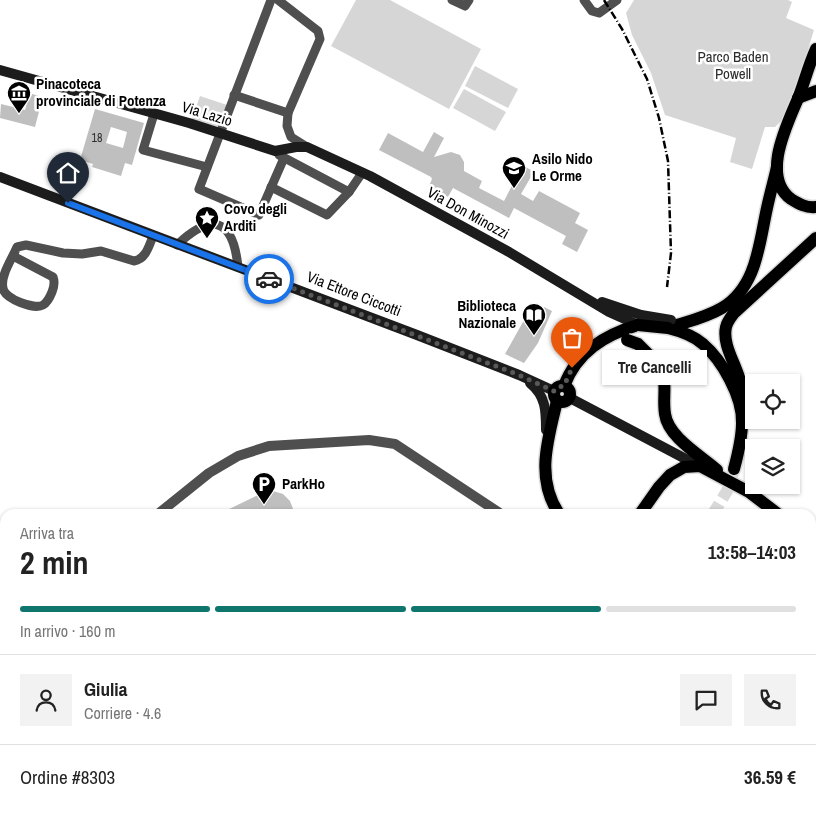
<!DOCTYPE html>
<html lang="it">
<head>
<meta charset="utf-8">
<style>
  :root { --surface:#fff; --page:#f2f2f2; --text:#222; --muted:#767676; --line:#e0e0e0; --accent:#0f766e }
  body { margin:0; font-family:"Archivo Narrow",sans-serif; background:var(--page); color:var(--text); height:100vh; display:flex; flex-direction:column; font-size:19px; white-space:nowrap }
  * { box-sizing:border-box; margin:0 }
  p { font-size:16px; color:var(--muted) }
  .icon { flex:none; width:28px; height:28px; fill:none; stroke:currentColor; stroke-width:2; stroke-linecap:round; stroke-linejoin:round }
  .map { position:relative; flex:1; overflow:hidden }
  .sheet { position:absolute; left:0px; top:509px; width:816px; height:311px; display:flex; flex-direction:column; background:var(--surface); border-radius:15px 15px 0 0; box-shadow:0 1px 4px #0004 }
  .sheet>* { flex:none }
  .controls { position:absolute; left:745px; top:374px; display:grid; gap:10px }
  .controls a { display:grid; place-items:center; width:55px; height:55px; border-radius:0px; background:var(--surface); box-shadow:0 1px 4px #0004; font-size:25px }
  .pin { position:absolute; display:grid; place-items:center; width:42px; height:42px; color:#fff; margin:-51px -21px; border-radius:50% 50% 50% 0; rotate:-45deg; box-shadow:0 0 5px #0007 }
  .pin .icon { rotate:45deg }
  .courier { position:absolute; display:grid; place-items:center; width:50px; height:50px; margin:-25px; border:4px solid #1a73e8; border-radius:50%; background:#fff; color:#222; box-shadow:0 1px 6px #0007 }
  .bubble { position:absolute; height:35px; border-radius:0px; background:var(--surface); box-shadow:0 1px 4px #0004; font-size:16px; font-weight:700; line-height:35px; text-align:center }
  .headline em { font-style:normal; font-weight:700 }
  .headline div { display:flex; flex-direction:column-reverse }
  .headline { display:flex; align-items:center; justify-content:space-between; height:85px; padding:0 20px }
  h1 { font-size:32px; font-weight:700; line-height:38px }
  .bar { display:grid; grid-template-columns:repeat(4,1fr); gap:8px 5px; align-content:center; height:60px; padding:0 20px }
  .bar i { height:6px; border-radius:4px; background:var(--line) }
  .bar .selected { background:var(--accent) }
  .bar p { grid-column:span 4 }
  .line { display:flex; align-items:center; gap:12px; padding:0 20px; border-top:1px solid var(--line) }
  .line div { flex:1 }
  .round { display:grid; place-items:center; flex:none; width:52px; height:52px; border-radius:0px; background:var(--page) }
  .map>svg:first-child { display:block }
</style>
</head>
<body>
<div class="map">
<svg width="816" height="819" viewBox="0 0 816 819">
  <rect width="100%" height="100%" fill="#fff"/>
  <g fill="#d6d6d6">
    <polygon points="356,0 390,0 481,49 449,109 331,46"/>
    <polygon points="634,0 788,0 792,2 786,18 814,30 788,114 775,127 765,127 752,169 730,162 736,138 665,115 651,73 632,35 626,13"/>
    <polygon points="475,66 518,89 508,108 465,86"/>
    <polygon points="464,89 506,112 495,131 453,108"/>
    <polygon points="200,96 227,105 219,128 192,119"/>
  </g>
  <g fill="#bfbfbf" fill-rule="evenodd">
    <polygon points="32,94 40,96 39,100 42,100 35,127 0,118 1,104 25,110 29,97 31,97"/>
    <path d="M 95,109 L 144,123 L 132,165 L 125,163 L 121,176 L 92,167 L 93,164 L 80,160 ZM 111,127 L 127,132 L 123,148 L 106,143 Z"/>
    <polygon points="434,132 444,138 434,157 451,152 460,155 464,162 464,171 482,181 479,188 504,201 520,170 524,166 531,170 532,175 521,194 533,201 539,191 580,213 575,223 588,230 577,252 562,244 566,236 514,208 509,218 453,188 448,197 429,186 432,179 431,177 379,150 388,133 423,152"/>
    <polygon points="534,306 542,310 544,307 552,311 538,343 524,363 505,354 528,313"/>
    <polygon points="273,491 283,494 290,501 295,514 219,514 264,492"/>
  </g>
  <g fill="none" stroke-linecap="round" stroke-linejoin="round">
    <polyline stroke="#d9d9d9" stroke-width="12" stroke-dasharray="12 6" stroke-linecap="butt" points="713,514 727,491 733,473"/>
    <g stroke="#dbdbdb" stroke-width="15">
      <g id="primary">
        <path d="M 816,49 C 809,64 805,80 799,96 C 788,123 760,176 791,199 C 799,204 806,208 816,207"/>
        <polyline points="798,98 816,91"/>
        <path d="M 668,328 C 686,322 705,318 722,308 C 757,287 759,244 767,208 C 770,194 774,180 777,167"/>
        <path d="M 668,328 C 680,331 693,335 703,344 C 722,360 743,397 742,423 C 742,438 738,454 734,469"/>
        <path d="M 658,364 C 669,383 662,394 665,414 C 668,437 700,455 717,470"/>
        <circle cx="562" cy="394" r="8"/>
        <path d="M 564,386 C 577,352 604,335 638,325"/>
        <path d="M 557,401 C 548,439 535,478 559,514"/>
        <path d="M 743,421 C 743,407 743,394 740,381 C 736,364 722,345 726,327 C 727,322 731,317 734,313 L 816,238"/>
        <polyline points="640,514 659,487 670,475 684,467 700,466 749,492 778,514"/>
        <polyline points="811,544 816,550"/>
      </g>
    </g>
    <g stroke="#4f4f4f" stroke-width="9">
      <polyline points="271,0 199,189 259,215 284,158"/>
      <polyline points="278,0 318,31 320,39 288,113 287,126 291,137 307,147"/>
      <polyline points="452,0 465,6 469,0"/>
      <polyline points="584,0 592,11 599,13 617,0"/>
      <polyline points="234,95 288,113"/>
      <polyline points="154,114 143,150 207,167"/>
      <polyline points="279,155 349,192 362,173"/>
      <polyline points="271,187 327,215 349,192"/>
      <path d="M 177,245 C 212,212 233,218 238,267"/>
      <path d="M 13,256 L 53,277 C 55,282 54,287 52,292 C 50,297 48,302 43,305 C 35,310 4,299 3,288 C 0,276 12,259 17,247 L 26,245 L 63,253 L 82,254 L 101,251 L 134,261 C 146,259 149,246 153,236"/>
      <polyline points="645,819 645,815"/>
    </g>
    <g stroke="#4f4f4f" stroke-width="10">
      <polyline points="158,514 209,473 238,456 269,446 369,440 395,444 501,514"/>
      <polyline points="0,545 5,545"/>
    </g>
    <g stroke="#1c1c1c" stroke-width="10">
      <polyline points="0,70 189,123 275,151 296,147 307,147 370,176 509,252 609,312 638,325"/>
      <polyline points="0,177 417,335 519,375 554,391"/>
      <polyline points="602,302 641,315"/>
      <path d="M 530,383 C 546,396 546,411 546,430"/>
      <polyline points="570,398 699,466"/>
      <polyline points="622,815 625,819"/>
      <polyline points="654,819 654,815"/>
    </g>
    <use href="#primary" stroke="#000" stroke-width="12"/>
    <polyline stroke="#000" stroke-width="2.5" stroke-dasharray="8 2.5 1 2.5" stroke-linecap="butt" points="604,0 622,29 647,79 659,118 668,161 671,253 667,287"/>
    <g stroke="#dbdbdb" stroke-width="15" stroke-linecap="butt">
      <g id="primary-bridge">
        <polyline points="638,325 668,328"/>
        <polyline points="627,340 638,344 658,364"/>
      </g>
    </g>
    <polyline stroke="#1c1c1c" stroke-width="10" points="641,315 671,320"/>
    <use href="#primary-bridge" stroke="#000" stroke-width="12"/>
  </g>
  <g fill="none" stroke-linecap="round" stroke-linejoin="round">
    <polyline stroke="#595959" stroke-width="5" stroke-dasharray="0 9" points="269,279 519,375 554,391 558,387 564,386 572,368"/>
    <polyline stroke="#1a73e8" stroke-width="6" points="68,203 269,279"/>
  </g>
  <defs>
    <g id="museum-pin" transform="scale(1.25)"><path d="M0 17L-7.5 6A9.5 9.5 0 1 1 7.5 6Z" fill="#000" stroke="#fff"/><path d="M0-6L6-3V-2H-6V-3ZM-5-1h2V3h-2ZM-1-1h2V3h-2ZM3-1h2V3H3ZM-6 4H6V6H-6Z" fill="#fff"/></g>
    <g id="school-pin" transform="scale(1.25)"><path d="M0 17L-7.5 6A9.5 9.5 0 1 1 7.5 6Z" fill="#000" stroke="#fff"/><path d="M0-5L7-2L0 1L-7-2ZM-4 1L0 2.5L4 1V4Q0 6-4 4Z" fill="#fff"/></g>
    <g id="sight-pin" transform="scale(1.25)"><path d="M0 17L-7.5 6A9.5 9.5 0 1 1 7.5 6Z" fill="#000" stroke="#fff"/><path d="M0-6L1.8-2.2L6-1.7L2.9 1.2L3.7 5.4L0 3.3L-3.7 5.4L-2.9 1.2L-6-1.7L-1.8-2.2Z" fill="#fff"/></g>
    <g id="library-pin" transform="scale(1.25)"><path d="M0 17L-7.5 6A9.5 9.5 0 1 1 7.5 6Z" fill="#000" stroke="#fff"/><path d="M-6-4Q-3-5.5-.7-3.5V5Q-3 3-6 4ZM6-4Q3-5.5 .7-3.5V5Q3 3 6 4Z" fill="#fff"/></g>
    <g id="parking-pin" transform="scale(1.25)"><path d="M0 17L-7.5 6A9.5 9.5 0 1 1 7.5 6Z" fill="#000" stroke="#fff"/><path d="M-3.5-5.5H1a3.5 3.5 0 0 1 0 7H-1V5.5H-3.5ZM-1-3.4V-.6H.8a1.4 1.4 0 0 0 0-2.8Z" fill="#fff"/></g>
  </defs>
  <g fill-rule="evenodd">
    <use href="#museum-pin" x="19" y="93"/>
    <use href="#school-pin" x="514" y="168"/>
    <use href="#sight-pin" x="207" y="218"/>
    <use href="#library-pin" x="534" y="315"/>
    <use href="#parking-pin" x="264" y="484"/>
  </g>
  <g text-anchor="middle" stroke-width="5" stroke-linejoin="round" paint-order="stroke">
    <g font-size="12" fill="#303030">
      <text x="97" y="142">18</text>
    </g>
    <g font-size="15" fill="#2d2d2d" stroke="#fff">
      <text x="733" y="62">Parco Baden<tspan x="733" dy="17">Powell</tspan></text>
    </g>
    <g font-size="15" font-weight="bold" fill="#000" stroke="#fff" text-anchor="start">
      <text x="36" y="89">Pinacoteca<tspan x="36" dy="17">provinciale di Potenza</tspan></text>
      <text x="532" y="164">Asilo Nido<tspan x="532" dy="17">Le Orme</tspan></text>
      <text x="224" y="214">Covo degli<tspan x="224" dy="17">Arditi</tspan></text>
      <text x="516" y="311" text-anchor="end">Biblioteca<tspan x="516" dy="17">Nazionale</tspan></text>
      <text x="282" y="489">ParkHo</text>
    </g>
    <g font-size="15" fill="#000" stroke="#fff">
      <text transform="translate(207 114) rotate(17)" y="5">Via Lazio</text>
      <text transform="translate(468 213) rotate(29)" y="5">Via Don Minozzi</text>
      <text transform="translate(354 294) rotate(21)" y="5">Via Ettore Ciccotti</text>
    </g>
  </g>
</svg>
<div class="controls">
<a><svg class="icon" aria-label="locate" viewBox="0 0 24 24"><circle cx="12" cy="12" r="6"/><path d="M12 2v4M12 18v4M2 12h4M18 12h4"/></svg></a>
<a><svg class="icon" aria-label="layers" viewBox="0 0 24 24"><path d="M12 4l9 5-9 5-9-5zM3 14l9 5 9-5"/></svg></a>
</div>
<div class="pin" style="left:572px;top:368px;background:#ea580c"><svg class="icon" aria-label="bag" viewBox="0 0 24 24"><path d="M5 8h14l-1 12H6zM9 8a3 3 0 0 1 6 0"/></svg></div>
<div class="pin" style="left:68px;top:203px;background:#1f2937"><svg class="icon" aria-label="home" viewBox="0 0 24 24"><path d="M3 11l9-7 9 7M6 9v11h12V9"/></svg></div>
<div class="courier" style="left:269px;top:279px"><svg class="icon" aria-label="car" viewBox="0 0 24 24"><path d="M5 17H2v-5l4-1 3-4h7l3 4 3 1v5h-3M9 17h6M6 11h13"/><circle cx="7" cy="17" r="2"/><circle cx="17" cy="17" r="2"/></svg></div>
<div class="bubble" style="left:602px;top:350px;width:105px">Tre Cancelli</div>
<section class="sheet">
<div class="headline"><div><h1>2 min</h1><p>Arriva tra</p></div><em>13:58–14:03</em></div>
<div class="bar"><i class="selected"></i><i class="selected"></i><i class="selected"></i><i></i><p>In arrivo · 160 m</p></div>
<div class="line" style="height:90px"><a class="round"><svg class="icon" aria-label="person" viewBox="0 0 24 24"><circle cx="12" cy="8" r="4"/><path d="M4 21q1-7 8-7t8 7"/></svg></a><div><b>Giulia</b><p>Corriere · 4.6</p></div><a class="round"><svg class="icon" aria-label="chat" viewBox="0 0 24 24"><path d="M4 5h16v11H9l-5 4z"/></svg></a><a class="round"><svg class="icon" aria-label="phone" viewBox="0 0 24 24"><path d="M5 4h4l2 5-3 2q2 4 5 5l2-3 5 2v4C11 20 4 13 5 4z"/></svg></a></div>
<div class="line" style="height:65px"><div>Ordine #8303</div><b>36.59 €</b></div>
</section>
</div>
</body>
</html>
